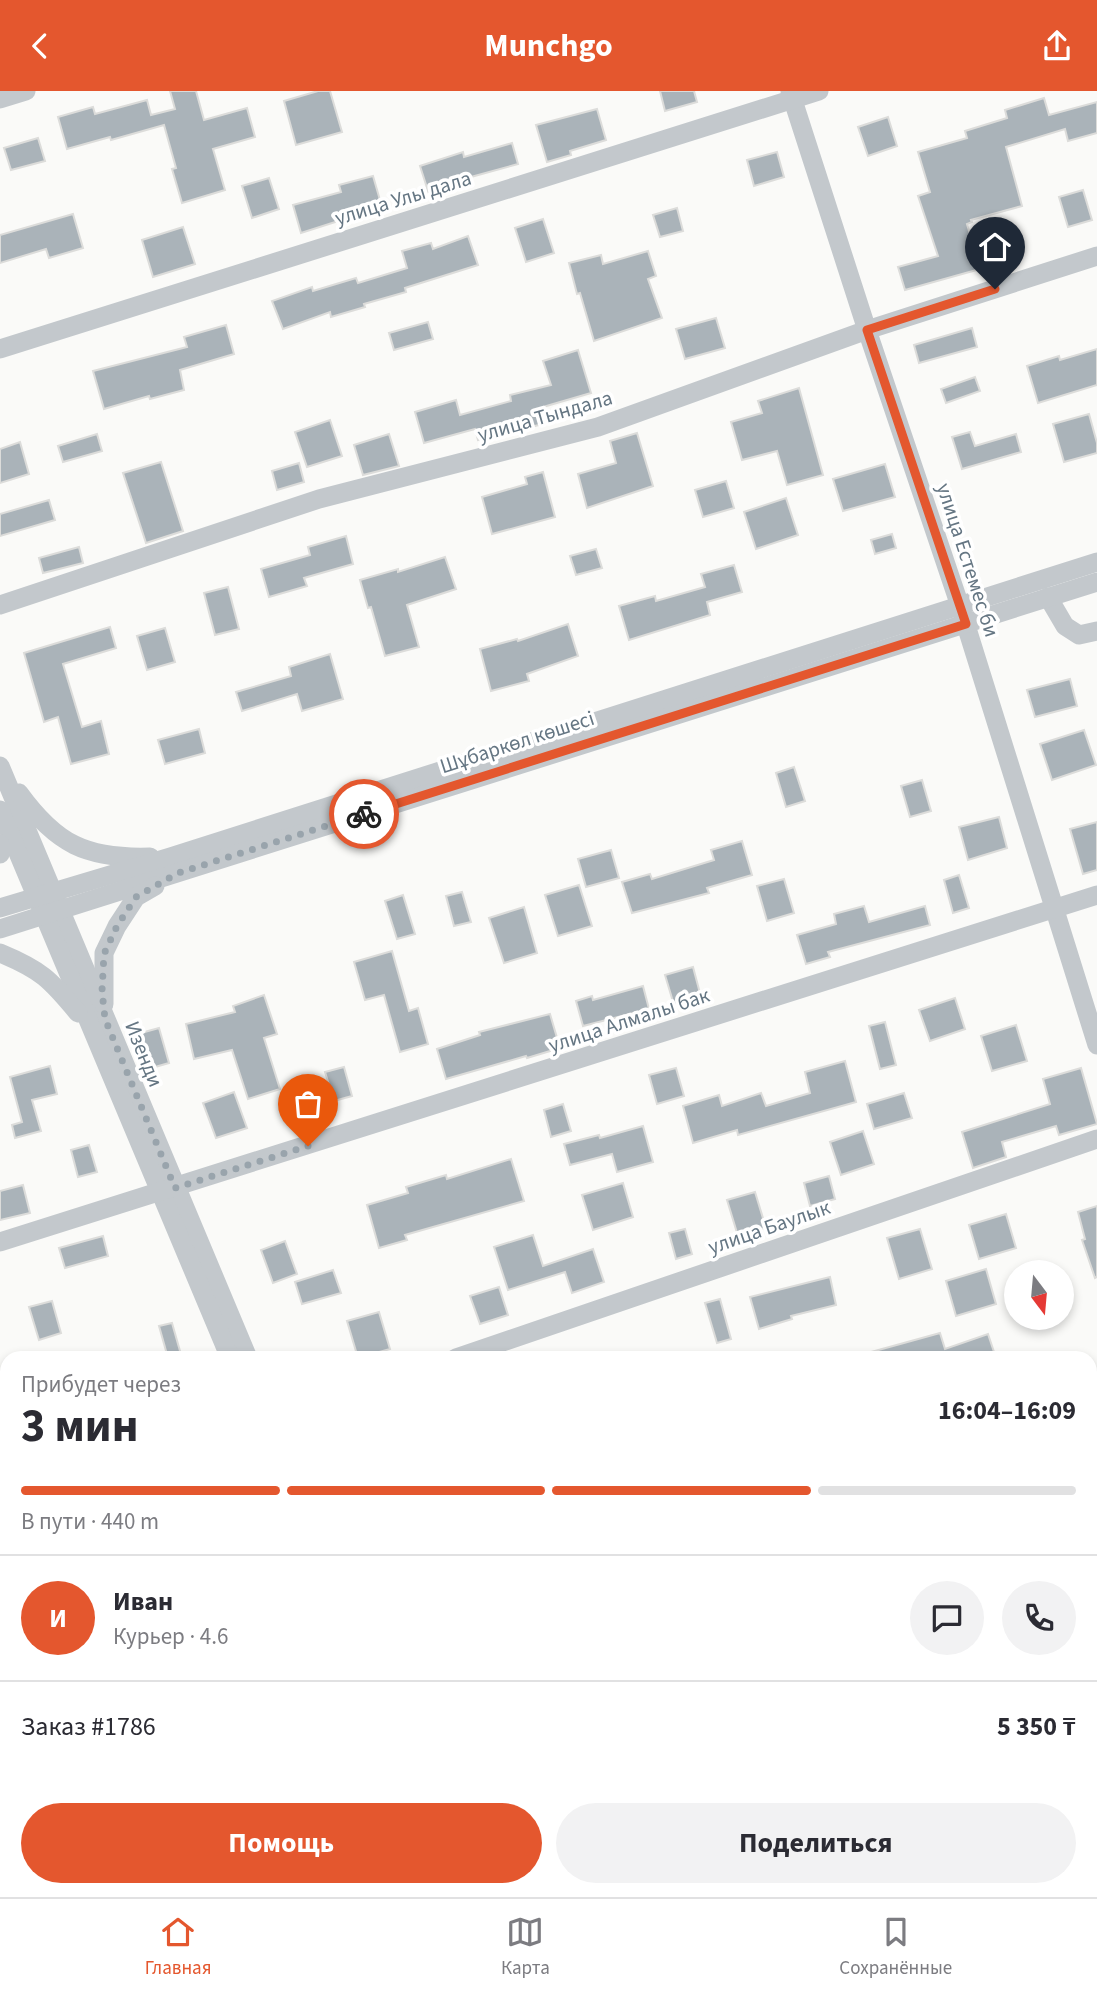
<!DOCTYPE html>
<html lang="ru">
<head>
<meta charset="utf-8">
<style>
  :root { --surface:#fff; --page:#f2f2f3; --text:#2b2b33; --muted:#7c7c81; --line:#e1e1e2; --accent:#e4572e }
  body { margin:0; font-family:"Source Sans 3",sans-serif; background:var(--page); color:var(--text); height:100vh; display:flex; flex-direction:column; font-size:26px; white-space:nowrap }
  * { box-sizing:border-box; margin:0 }
  p { font-size:23px; color:var(--muted) }
  .icon { flex:none; width:38px; height:38px; fill:none; stroke:currentColor; stroke-width:2; stroke-linecap:round; stroke-linejoin:round }
  .map { position:relative; flex:1; overflow:hidden }
  .side { position:absolute; left:0px; top:1260px; width:1097px; height:546px; display:flex; flex-direction:column; background:var(--surface); border-radius:21px 21px 0 0; box-shadow:0 4px 10px #0003 }
  .side>* { flex:none }
  .needle { width:46px; rotate:164deg }
  .tools { position:absolute; left:1004px; top:1169px; display:grid; gap:14px }
  .tools a { display:grid; place-items:center; width:70px; height:70px; border-radius:50%; background:var(--surface); box-shadow:0 4px 10px #0003; font-size:35px }
  .pin { position:absolute; display:grid; place-items:center; width:60px; height:60px; color:#fff; margin:-72px -30px; border-radius:50% 50% 50% 0; rotate:-45deg; box-shadow:0 0 7px #0007 }
  .pin .icon { rotate:45deg }
  .courier { position:absolute; display:grid; place-items:center; width:70px; height:70px; margin:-35px; border:5px solid #e4572e; border-radius:50%; background:#fff; color:#222; box-shadow:0 2px 9px #0007 }
  .head em { font-style:normal; font-weight:700 }
  .head div { display:flex; flex-direction:column-reverse }
  .head { display:flex; align-items:center; justify-content:space-between; height:119px; padding:0 21px }
  h1 { font-size:46px; font-weight:700; line-height:52px }
  .bar { display:grid; grid-template-columns:repeat(4,1fr); gap:10px 7px; align-content:center; height:84px; padding:0 21px }
  .bar i { height:9px; border-radius:5px; background:var(--line) }
  .bar .on { background:var(--accent) }
  .bar p { grid-column:span 4 }
  .line { display:flex; align-items:center; gap:18px; padding:0 21px; border-top:2px solid var(--line) }
  .line div { flex:1 }
  .round { display:grid; place-items:center; flex:none; width:74px; height:74px; border-radius:37px; background:var(--page) }
  .cta { display:flex; gap:14px; margin-top:auto; padding:14px 21px }
  .cta a { flex:1; height:80px; border-radius:42px; background:var(--accent); color:#fff; font-size:28px; font-weight:700; line-height:80px; text-align:center }
  .cta a+a { background:var(--page); color:var(--text) }
  header { display:flex; justify-content:space-between; align-items:center; height:91px; padding:0 21px; background:var(--accent); color:#fff; font-size:32px; font-weight:700 }
  .dock { display:flex; justify-content:space-around; align-items:center; height:98px; border-top:2px solid var(--line); background:var(--surface); font-size:19px; color:var(--muted) }
  .dock a { display:grid; justify-items:center; gap:4px }
  .dock .on { color:var(--accent) }
  .map>svg:first-child { display:block }
</style>
</head>
<body>
<header><svg class="icon" aria-label="back" viewBox="0 0 24 24"><path d="M15 5l-7 7 7 7"/></svg>Munchgo<svg class="icon" aria-label="share" viewBox="0 0 24 24"><path d="M12 15V3M7 8l5-5 5 5M5 13v7h14v-7"/></svg></header>
<div class="map">
<svg width="1097" height="1806" viewBox="0 0 1097 1806">
  <rect width="100%" height="100%" fill="#fafaf8"/>
  <g fill="#aab3b9" stroke="#dcdcda" stroke-width="2">
    <polygon points="170,0 196,0 204,29 247,17 255,46 213,58 225,99 182,112 172,78 176,77 164,34 111,49 110,46 67,58 58,26 93,16 95,23 147,9 151,24 175,18"/>
    <polygon points="318,0 330,0 342,41 296,54 284,10"/>
    <polygon points="660,0 694,0 697,11 665,20"/>
    <polygon points="1044,7 1049,24 1097,11 1097,42 1068,50 1065,38 1006,56 1022,115 971,129 972,131 967,133 980,178 905,199 898,176 938,165 918,105 930,101 918,61 967,47 965,40 1007,27 1005,19"/>
    <polygon points="597,18 606,49 570,60 571,64 547,71 536,34"/>
    <polygon points="888,26 897,55 868,65 858,36"/>
    <polygon points="38,47 45,70 11,79 4,57"/>
    <polygon points="512,52 518,73 471,86 472,89 429,103 420,75 463,61 464,66"/>
    <polygon points="777,61 784,86 754,95 747,69"/>
    <polygon points="373,85 382,116 301,142 293,114 341,101 339,94"/>
    <polygon points="269,87 279,118 252,127 242,95"/>
    <polygon points="1083,99 1092,129 1068,136 1059,106"/>
    <polygon points="677,117 683,140 660,146 653,124"/>
    <polygon points="73,123 83,157 49,167 46,158 0,172 0,144"/>
    <polygon points="543,128 554,162 526,171 515,137"/>
    <polygon points="183,136 195,173 153,186 142,149"/>
    <polygon points="468,145 478,174 405,197 406,201 364,213 365,216 331,226 330,221 283,238 272,210 312,196 313,200 356,187 358,192 407,177 402,160 431,152 433,158"/>
    <polygon points="648,160 656,185 648,188 662,227 594,250 580,202 577,203 569,172 601,164 603,173"/>
    <polygon points="716,227 725,257 685,268 676,238"/>
    <polygon points="428,231 433,248 394,259 389,242"/>
    <polygon points="226,234 234,263 180,279 184,299 150,308 149,305 104,318 93,280 187,256 184,246"/>
    <polygon points="972,237 977,256 919,272 914,254"/>
    <polygon points="1097,258 1097,294 1038,312 1027,275 1059,265 1060,269"/>
    <polygon points="578,259 591,302 543,316 547,332 478,349 475,338 424,352 415,321 456,309 460,324 511,310 510,304 551,294 543,270"/>
    <polygon points="975,286 980,300 946,312 941,298"/>
    <polygon points="799,297 823,384 787,394 777,360 742,369 731,331 762,322 758,310"/>
    <polygon points="1089,323 1097,352 1097,362 1064,371 1053,333"/>
    <polygon points="330,329 342,365 307,376 295,341"/>
    <polygon points="970,341 975,355 1016,343 1021,361 962,378 952,346"/>
    <polygon points="637,342 653,395 587,417 578,383 616,372 610,350"/>
    <polygon points="97,343 102,360 63,371 58,355"/>
    <polygon points="389,343 399,375 363,384 354,354"/>
    <polygon points="20,351 29,383 0,392 0,358"/>
    <polygon points="161,371 183,440 146,452 123,382"/>
    <polygon points="299,372 304,391 277,399 272,380"/>
    <polygon points="885,373 895,406 843,420 833,388"/>
    <polygon points="543,381 555,426 492,443 482,406 527,393 525,386"/>
    <polygon points="726,390 734,417 703,426 695,399"/>
    <polygon points="786,407 798,444 756,458 744,421"/>
    <polygon points="49,409 55,429 0,445 0,423"/>
    <polygon points="892,443 896,457 875,463 871,449"/>
    <polygon points="346,445 353,473 304,487 307,495 269,506 261,478 310,464 308,456"/>
    <polygon points="79,456 83,472 43,482 39,467"/>
    <polygon points="596,458 602,477 576,484 570,465"/>
    <polygon points="445,466 456,498 407,514 419,556 385,565 371,516 368,517 360,489 398,478 398,481"/>
    <polygon points="734,474 742,501 707,511 710,524 629,549 619,515 655,505 656,510 705,496 701,483"/>
    <polygon points="228,496 239,538 215,544 204,502"/>
    <polygon points="568,533 578,565 527,583 529,590 491,600 480,558 517,548 518,550"/>
    <polygon points="110,536 116,557 63,573 82,636 101,630 109,663 71,673 58,626 44,631 24,562"/>
    <polygon points="165,537 175,571 147,579 137,545"/>
    <polygon points="330,563 343,608 302,620 297,603 242,620 236,601 291,585 289,576"/>
    <polygon points="1070,588 1077,615 1035,626 1027,599"/>
    <polygon points="199,638 205,662 165,673 158,649"/>
    <polygon points="1084,639 1096,674 1052,689 1040,653"/>
    <polygon points="794,676 805,710 786,716 776,682"/>
    <polygon points="922,689 931,720 910,726 901,695"/>
    <polygon points="999,726 1007,757 968,769 959,736"/>
    <polygon points="1097,731 1097,779 1083,783 1070,738"/>
    <polygon points="742,750 752,784 707,797 709,802 632,822 622,791 650,783 652,788 714,769 711,759"/>
    <polygon points="611,759 619,787 586,796 578,768"/>
    <polygon points="959,784 969,817 953,822 944,789"/>
    <polygon points="784,788 794,822 767,830 757,795"/>
    <polygon points="579,794 592,835 558,845 545,804"/>
    <polygon points="462,801 471,831 454,835 446,805"/>
    <polygon points="403,804 415,843 397,848 385,810"/>
    <polygon points="864,815 869,831 925,815 930,834 828,861 830,866 806,873 797,844 836,833 834,823"/>
    <polygon points="524,816 537,862 504,872 489,827"/>
    <polygon points="392,860 409,920 418,917 428,953 400,961 384,904 365,909 354,871"/>
    <polygon points="693,876 701,906 674,914 665,884"/>
    <polygon points="643,895 649,918 583,935 576,910 592,905 593,909"/>
    <polygon points="264,904 277,943 264,947 280,998 248,1008 232,959 194,968 186,933 235,921 233,915"/>
    <polygon points="955,907 965,938 930,950 919,919"/>
    <polygon points="550,923 560,957 527,967 526,965 446,988 437,958 480,944 479,941"/>
    <polygon points="885,931 896,974 880,978 869,935"/>
    <polygon points="1016,934 1027,970 992,980 981,945"/>
    <polygon points="159,937 169,972 141,980 130,945"/>
    <polygon points="845,970 856,1011 738,1044 737,1039 693,1052 683,1015 719,1004 722,1015 761,1002 766,1015 810,1002 805,981"/>
    <polygon points="50,975 57,1003 32,1009 41,1040 15,1047 12,1034 22,1031 10,986"/>
    <polygon points="344,976 352,1005 334,1010 325,981"/>
    <polygon points="676,977 684,1005 657,1013 649,984"/>
    <polygon points="1081,977 1097,1033 1059,1044 1056,1035 1002,1051 1006,1066 973,1077 962,1041 1050,1013 1043,988"/>
    <polygon points="234,1001 247,1037 216,1047 203,1012"/>
    <polygon points="904,1002 912,1027 874,1038 867,1013"/>
    <polygon points="563,1013 571,1040 551,1046 544,1019"/>
    <polygon points="643,1035 653,1071 617,1081 612,1063 570,1074 564,1053 599,1044 600,1047"/>
    <polygon points="863,1040 874,1073 841,1084 830,1051"/>
    <polygon points="89,1054 97,1081 78,1086 71,1059"/>
    <polygon points="511,1068 524,1110 405,1144 407,1149 379,1157 367,1114 408,1102 406,1096 446,1084 447,1088"/>
    <polygon points="829,1085 835,1108 810,1115 804,1092"/>
    <polygon points="623,1092 633,1126 593,1139 582,1104"/>
    <polygon points="23,1094 30,1122 0,1129 0,1100"/>
    <polygon points="755,1101 766,1137 738,1145 727,1109"/>
    <polygon points="1097,1115 1097,1186 1095,1187 1082,1149 1085,1148 1078,1121"/>
    <polygon points="1006,1123 1016,1157 979,1168 969,1134"/>
    <polygon points="685,1138 692,1163 676,1168 669,1142"/>
    <polygon points="920,1138 932,1178 899,1188 887,1147"/>
    <polygon points="533,1144 543,1175 593,1158 604,1191 572,1202 565,1181 508,1199 494,1156"/>
    <polygon points="103,1145 108,1165 65,1177 59,1157"/>
    <polygon points="285,1150 297,1183 273,1192 261,1159"/>
    <polygon points="986,1178 996,1213 956,1225 946,1190"/>
    <polygon points="333,1179 341,1202 302,1213 295,1191"/>
    <polygon points="830,1186 836,1214 791,1225 792,1228 759,1238 750,1206"/>
    <polygon points="499,1196 508,1224 480,1233 470,1205"/>
    <polygon points="720,1208 731,1248 717,1252 705,1212"/>
    <polygon points="52,1210 61,1242 39,1249 29,1216"/>
    <polygon points="379,1221 390,1258 358,1267 347,1230"/>
    <polygon points="172,1232 182,1267 168,1267 159,1235"/>
    <polygon points="940,1242 945,1258 988,1243 996,1267 865,1267 864,1263"/>
  </g>
  <g fill="none" stroke-linecap="round" stroke-linejoin="round">
    <g stroke="#c3c8cc" stroke-width="19">
      <polyline points="790,0 867,239 960,515 1097,954"/>
      <polyline points="0,8 26,0"/>
      <polyline points="0,258 819,0"/>
      <polyline points="1048,506 1065,535 1079,544 1097,540"/>
      <polyline points="0,514 319,408 598,336 867,239 1097,165"/>
      <polyline points="0,675 248,1267"/>
      <path d="M 19,702 C 56,753 86,768 150,766"/>
      <polyline points="0,719 230,1267"/>
      <polyline points="0,753 0,763"/>
      <polyline points="0,817 170,766 1097,471"/>
      <polyline points="0,838 1097,491"/>
      <path d="M 0,862 C 41,879 50,888 78,922"/>
      <polyline points="104,913 104,862 117,835 136,806 155,795"/>
      <polyline points="0,1151 1097,804"/>
      <polyline points="456,1267 1097,1048"/>
      <polyline points="1090,1304 1097,1302"/>
      <polyline points="0,1414 7,1412"/>
      <polyline points="1090,1579 1097,1577"/>
      <polyline points="0,1665 7,1663"/>
      <polyline points="454,1799 457,1806"/>
      <polyline points="477,1799 480,1806"/>
      <polyline points="534,1799 536,1806"/>
      <polyline points="390,1806 413,1799"/>
    </g>
  </g>
  <g fill="none" stroke-linecap="round" stroke-linejoin="round">
    <polyline stroke="#99a4ac" stroke-width="7" stroke-dasharray="0 12.6" points="308,1055 175,1097 105,928 102,900 104,863 117,835 136,806 178,782 364,723"/>
    <polyline stroke="#e4572e" stroke-width="9" points="364,723 966,533 867,239 995,198"/>
  </g>
  <g text-anchor="middle" stroke-width="7" stroke-linejoin="round" paint-order="stroke">
    <g font-size="21" fill="#657683" stroke="#fff">
      <text transform="translate(403 107) rotate(-17)" y="7">улица Улы дала</text>
      <text transform="translate(545 325) rotate(-16)" y="7">улица Тындала</text>
      <text transform="translate(968 469) rotate(72)" y="7">улица Естемес би</text>
      <text transform="translate(517 651) rotate(-18)" y="7">Шұбаркөл көшесі</text>
      <text transform="translate(629 929) rotate(-18)" y="7">улица Алмалы бак</text>
      <text transform="translate(144 963) rotate(68)" y="7">Изенди</text>
      <text transform="translate(769 1136) rotate(-19)" y="7">улица Баулык</text>
    </g>
  </g>
</svg>
<div class="tools">
<a><svg class="needle" viewBox="-14 -14 28 28"><path d="M0-13l5 13h-10z" fill="#e53935"/><path d="M0 13l5-13h-10z" fill="#7c7c81"/></svg></a>
</div>
<div class="pin" style="left:308px;top:1055px;background:#ea580c"><svg class="icon" aria-label="bag" viewBox="0 0 24 24"><path d="M5 8h14l-1 12H6zM9 8a3 3 0 0 1 6 0"/></svg></div>
<div class="pin" style="left:995px;top:198px;background:#1f2937"><svg class="icon" aria-label="home" viewBox="0 0 24 24"><path d="M3 11l9-7 9 7M6 9v11h12V9"/></svg></div>
<div class="courier" style="left:364px;top:723px"><svg class="icon" aria-label="bike" viewBox="0 0 24 24"><circle cx="6" cy="16" r="4"/><circle cx="18" cy="16" r="4"/><path d="M6 16l4-8h5l3 8M10 8l3 8H6M13 5h3"/></svg></div>
<section class="side">
<div class="head"><div><h1>3 мин</h1><p>Прибудет через</p></div><em>16:04–16:09</em></div>
<div class="bar"><i class="on"></i><i class="on"></i><i class="on"></i><i></i><p>В пути · 440 m</p></div>
<div class="line" style="height:126px"><b class="round" style="background:var(--accent);color:#fff">И</b><div><b>Иван</b><p>Курьер · 4.6</p></div><a class="round"><svg class="icon" aria-label="chat" viewBox="0 0 24 24"><path d="M4 5h16v11H9l-5 4z"/></svg></a><a class="round"><svg class="icon" aria-label="phone" viewBox="0 0 24 24"><path d="M5 4h4l2 5-3 2q2 4 5 5l2-3 5 2v4C11 20 4 13 5 4z"/></svg></a></div>
<div class="line" style="height:91px"><div>Заказ #1786</div><b>5 350 ₸</b></div>
<div class="cta"><a>Помощь</a><a>Поделиться</a></div>
</section>
</div>
<nav class="dock">
<a class="on"><svg class="icon" aria-label="home" viewBox="0 0 24 24"><path d="M3 11l9-7 9 7M6 9v11h12V9"/></svg>Главная</a>
<a><svg class="icon" aria-label="map" viewBox="0 0 24 24"><path d="M3 6l6-2 6 2 6-2v14l-6 2-6-2-6 2zM9 4v14M15 6v14"/></svg>Карта</a>
<a><svg class="icon" aria-label="saved" viewBox="0 0 24 24"><path d="M7 4h10v16l-5-4-5 4z"/></svg>Сохранённые</a>
</nav>
</body>
</html>
